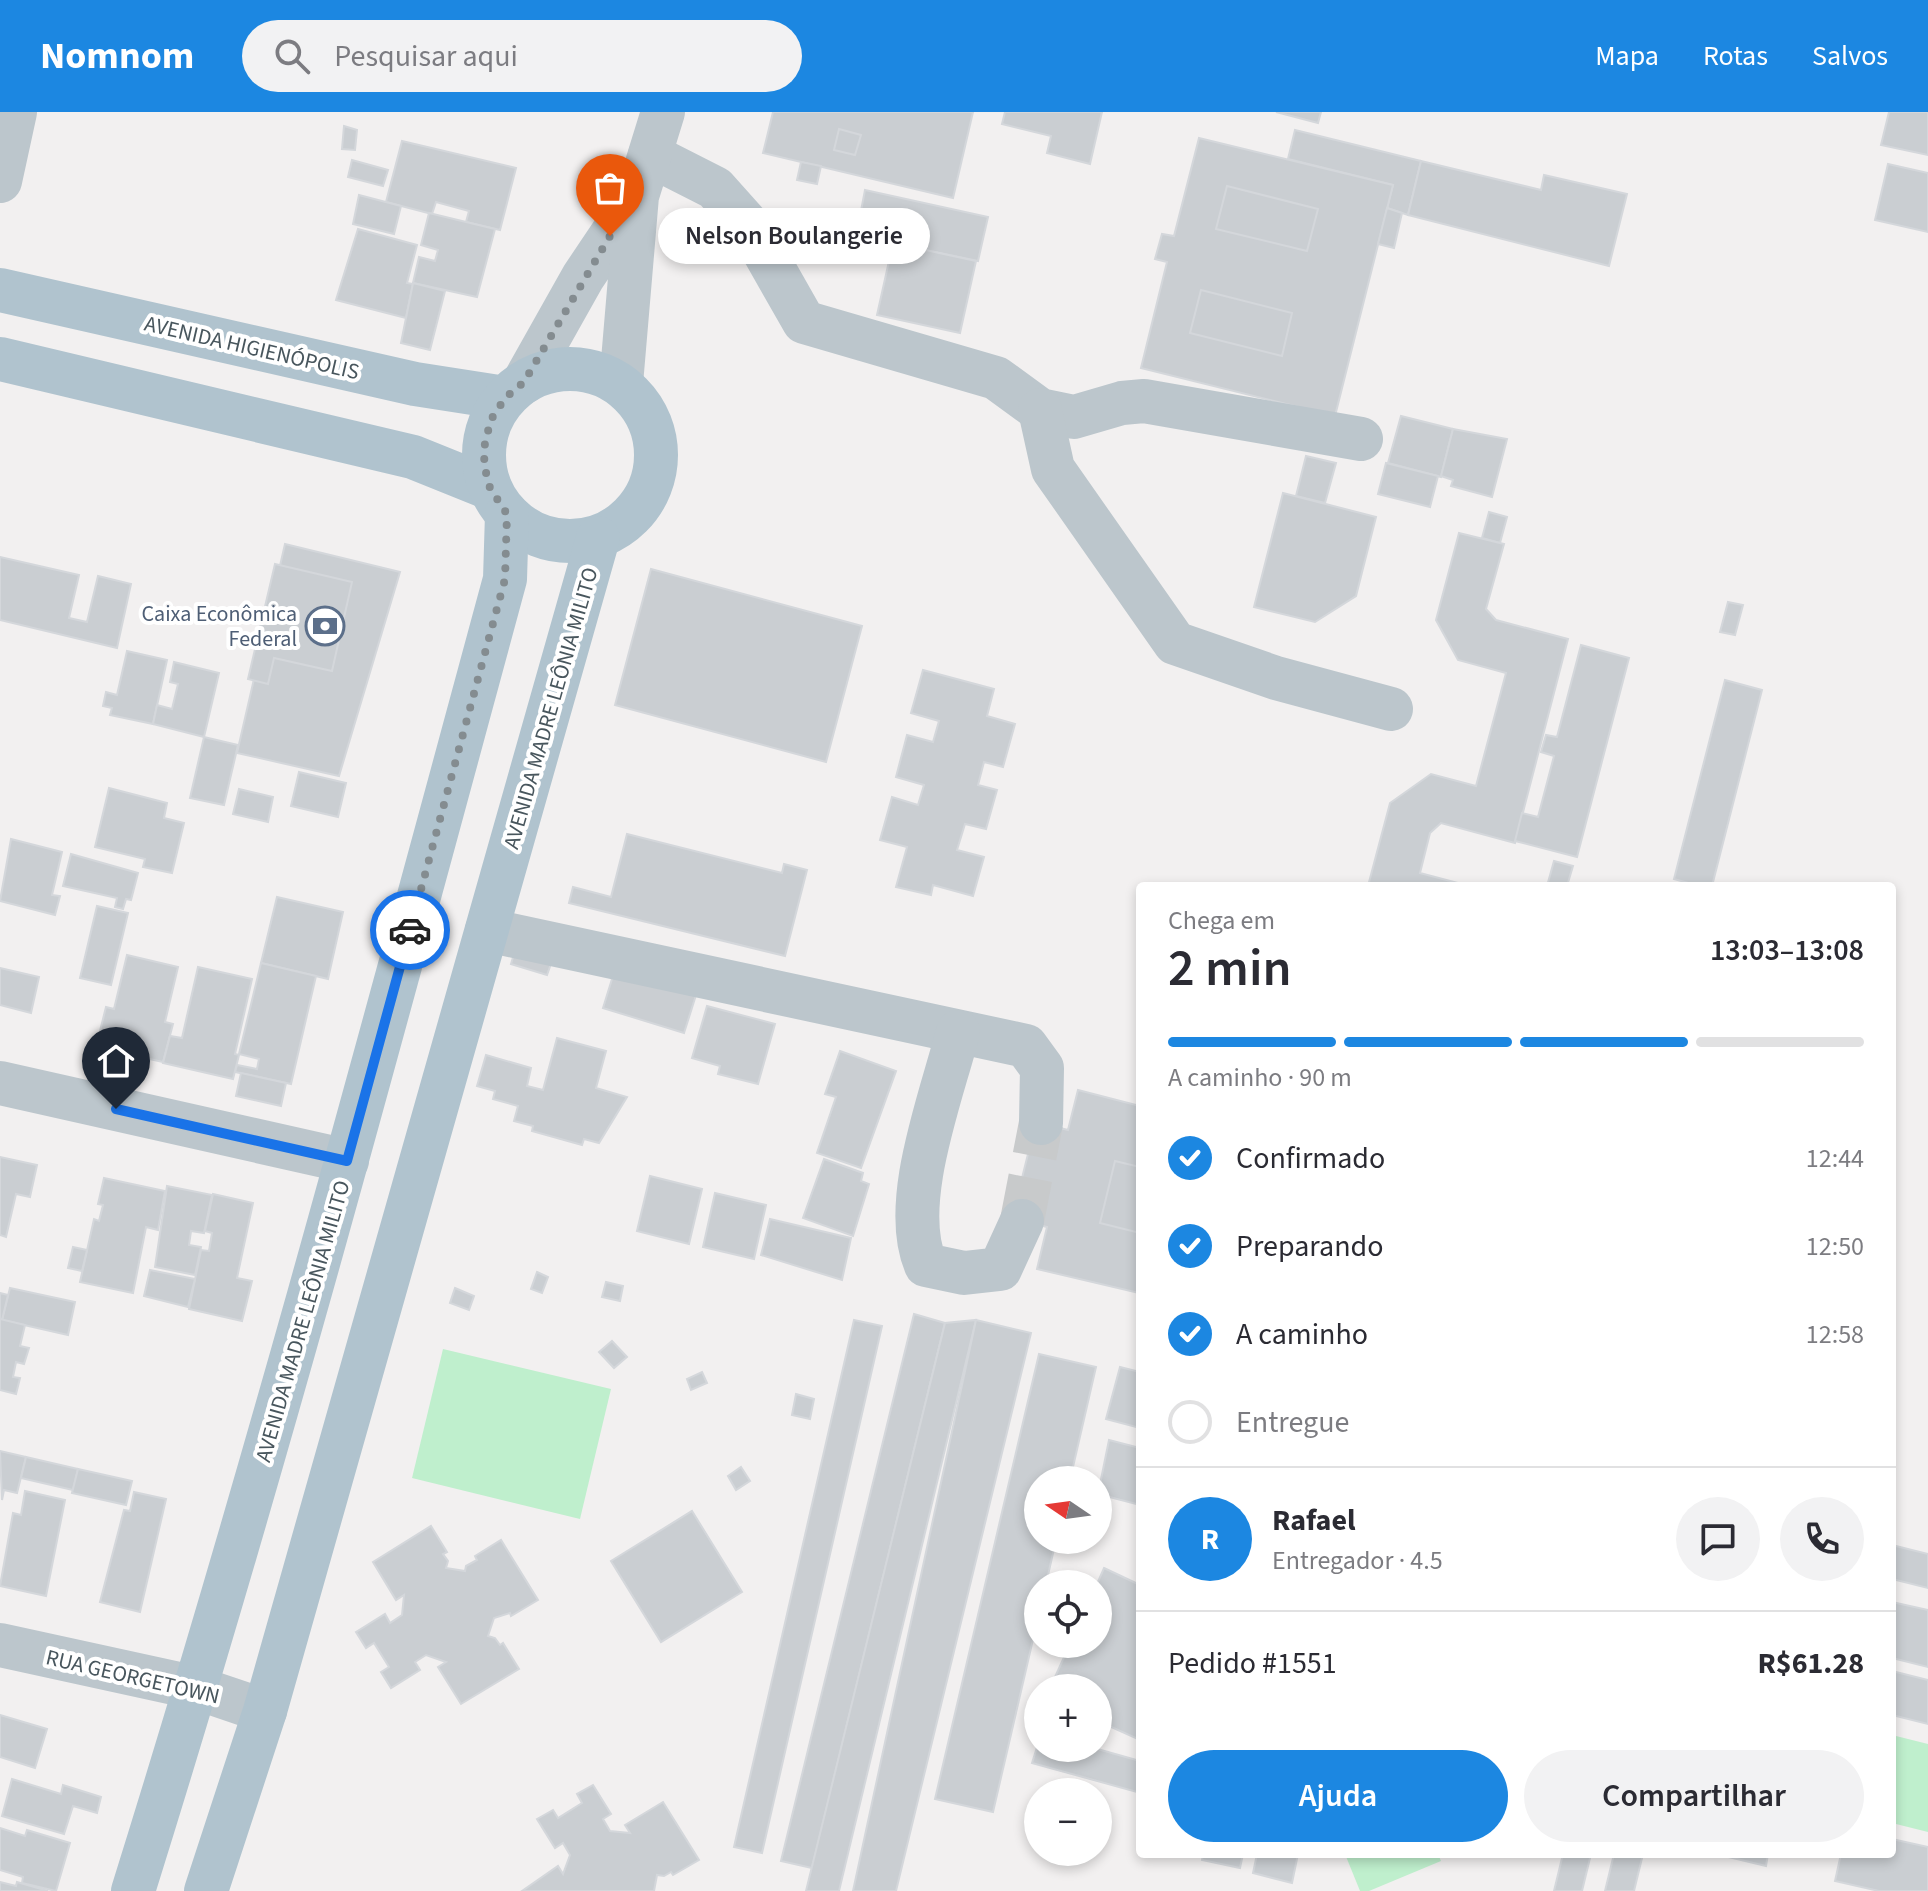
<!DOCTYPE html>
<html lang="pt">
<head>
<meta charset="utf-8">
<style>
  :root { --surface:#fff; --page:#f2f2f3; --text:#2b2b33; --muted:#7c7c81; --line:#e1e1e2; --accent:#1c87e1 }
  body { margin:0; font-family:"Source Sans 3",sans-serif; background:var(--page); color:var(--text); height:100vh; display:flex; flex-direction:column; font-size:30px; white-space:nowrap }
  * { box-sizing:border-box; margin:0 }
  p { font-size:26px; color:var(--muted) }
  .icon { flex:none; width:44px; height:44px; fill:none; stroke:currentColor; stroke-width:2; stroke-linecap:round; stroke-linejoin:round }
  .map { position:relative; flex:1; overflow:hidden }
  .sheet { position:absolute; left:1136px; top:770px; width:760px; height:976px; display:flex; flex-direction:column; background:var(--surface); border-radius:8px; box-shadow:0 4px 12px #0003 }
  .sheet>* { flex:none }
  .needle { width:52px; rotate:283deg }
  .fabs { position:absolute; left:1024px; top:1354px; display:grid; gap:16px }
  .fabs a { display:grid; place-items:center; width:88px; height:88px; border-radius:50%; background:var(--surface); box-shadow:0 4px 12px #0003; font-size:40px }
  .pin { position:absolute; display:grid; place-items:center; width:68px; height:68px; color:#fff; margin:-82px -34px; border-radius:50% 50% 50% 0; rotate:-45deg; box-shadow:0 0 8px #0007 }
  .pin .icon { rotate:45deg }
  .courier { position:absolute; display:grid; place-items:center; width:80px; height:80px; margin:-40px; border:6px solid #1a73e8; border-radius:50%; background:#fff; color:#222; box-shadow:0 2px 10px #0007 }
  .bubble { position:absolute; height:56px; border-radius:28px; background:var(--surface); box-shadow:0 4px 12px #0003; font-size:26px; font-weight:600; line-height:56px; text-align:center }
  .overview em { font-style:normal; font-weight:600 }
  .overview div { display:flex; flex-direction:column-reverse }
  .overview { display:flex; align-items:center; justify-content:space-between; height:136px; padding:0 32px }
  h1 { font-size:52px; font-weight:600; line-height:60px }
  .bar { display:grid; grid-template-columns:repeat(4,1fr); gap:12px 8px; align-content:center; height:96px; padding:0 32px }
  .bar i { height:10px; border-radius:6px; background:var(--line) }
  .bar .active { background:var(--accent) }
  .bar p { grid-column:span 4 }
  .line { display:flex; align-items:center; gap:20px; padding:0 32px; border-top:2px solid var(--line) }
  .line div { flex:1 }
  .round { display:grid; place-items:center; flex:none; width:84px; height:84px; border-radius:42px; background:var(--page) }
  ol { padding:0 32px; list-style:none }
  li { display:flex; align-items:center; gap:24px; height:88px }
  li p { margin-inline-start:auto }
  li .icon { padding:8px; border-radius:50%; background:var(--accent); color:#fff; stroke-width:4 }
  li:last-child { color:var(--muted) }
  li i { width:44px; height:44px; border:4px solid var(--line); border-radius:50% }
  .action { display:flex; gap:16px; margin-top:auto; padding:16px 32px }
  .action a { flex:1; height:92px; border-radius:48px; background:var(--accent); color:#fff; font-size:32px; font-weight:600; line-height:92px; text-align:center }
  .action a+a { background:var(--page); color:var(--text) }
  header { display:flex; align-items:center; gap:48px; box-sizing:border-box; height:112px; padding:0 40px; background:var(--accent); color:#fff }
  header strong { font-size:38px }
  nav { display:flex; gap:44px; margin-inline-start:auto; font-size:28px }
  .search { width:560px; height:72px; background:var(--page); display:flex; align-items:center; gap:20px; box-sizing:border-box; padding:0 28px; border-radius:44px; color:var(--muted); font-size:30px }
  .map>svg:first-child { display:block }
</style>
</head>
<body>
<header>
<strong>Nomnom</strong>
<div class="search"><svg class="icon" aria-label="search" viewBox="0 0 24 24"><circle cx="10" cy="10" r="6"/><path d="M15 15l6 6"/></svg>Pesquisar aqui</div>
<nav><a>Mapa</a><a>Rotas</a><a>Salvos</a></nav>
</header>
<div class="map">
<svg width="1928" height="1779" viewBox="0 0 1928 1779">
  <rect width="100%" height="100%" fill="#f2f0f0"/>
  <g fill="#bfefcd">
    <polygon points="443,1237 611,1277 580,1407 412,1366"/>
    <polygon points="1892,1623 1928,1632 1928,1720 1892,1711"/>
    <polygon points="1345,1742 1438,1742 1441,1749 1369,1779 1360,1779"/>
  </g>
  <g fill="#caced2" stroke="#d4d7db" stroke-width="2">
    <polygon points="773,0 973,0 953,86 763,41"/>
    <polygon points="1005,0 1102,0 1090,52 1047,41 1051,24 1002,12"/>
    <polygon points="1276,0 1321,0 1318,11"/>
    <polygon points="1889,0 1928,0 1928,43 1881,33"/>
    <polygon points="344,14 357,18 355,38 342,37"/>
    <polygon points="839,17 861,23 855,43 834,38"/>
    <polygon points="1295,18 1421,49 1408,103 1387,96 1393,73 1288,47"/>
    <polygon points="1199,26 1393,73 1335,304 1141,256 1167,150 1155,147 1162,122 1174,124"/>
    <polygon points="402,29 516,56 500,118 466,110 469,99 436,90 432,102 386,90"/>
    <polygon points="352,48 388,58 383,74 348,65"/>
    <polygon points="1421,49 1541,78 1544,63 1627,82 1609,154 1408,103"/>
    <polygon points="801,50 821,54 817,72 797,68"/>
    <polygon points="1888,52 1928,61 1928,120 1875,108"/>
    <polygon points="1227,74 1318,97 1307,139 1216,117"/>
    <polygon points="865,78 988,105 978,149 892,131 892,134 879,132 884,109 860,104"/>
    <polygon points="359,83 401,94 394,122 353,112"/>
    <polygon points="1387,96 1402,101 1394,136 1378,132"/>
    <polygon points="429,101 495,117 477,185 413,171 419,145 435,149 438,138 421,133"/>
    <polygon points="358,117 417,133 407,171 413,172 406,206 336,188"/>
    <polygon points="893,131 976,149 960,221 877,203"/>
    <polygon points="413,171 445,179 430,238 401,231"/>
    <polygon points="1201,178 1292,201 1282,244 1190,221"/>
    <polygon points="1401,304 1453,317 1441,365 1388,351"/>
    <polygon points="1453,317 1507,327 1492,385 1451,374 1453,368 1441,364"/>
    <polygon points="1306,344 1336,351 1325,391 1296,384"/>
    <polygon points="1386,351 1438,364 1430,395 1378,382"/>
    <polygon points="1283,381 1376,405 1356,484 1315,510 1254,495"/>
    <polygon points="1489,400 1507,405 1500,431 1482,426"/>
    <polygon points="1459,421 1504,432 1486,497 1496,508 1568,527 1515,731 1441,711 1430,721 1420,761 1458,771 1458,774 1368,774 1390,691 1431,662 1476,674 1506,561 1458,548 1436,508"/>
    <polygon points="285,432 400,460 339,664 237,641"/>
    <polygon points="0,445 79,463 69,506 87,510 98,464 131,472 117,536 0,508"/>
    <polygon points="275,452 352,470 332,559 274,546 268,572 248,567"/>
    <polygon points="651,457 862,514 826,650 615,593"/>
    <polygon points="1728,490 1743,493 1735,523 1720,520"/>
    <polygon points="1581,533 1629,546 1577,745 1515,729 1522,701 1538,705 1554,644 1541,640 1546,623 1557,625"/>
    <polygon points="127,539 167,548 153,612 110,603 112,596 103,594 106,580 117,583"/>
    <polygon points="174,550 219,561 204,625 153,612 157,593 172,597 178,572 170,570"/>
    <polygon points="923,558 994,577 987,604 1015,612 1003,655 984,650 978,673 997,678 986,717 965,712 957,738 984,745 973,784 933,773 931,783 896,775 907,735 880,728 892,685 918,693 924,673 896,665 907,623 933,630 939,609 911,601"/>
    <polygon points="1725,568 1762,578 1712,774 1699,774 1674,767"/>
    <polygon points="204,625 238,633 224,693 190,686"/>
    <polygon points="299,660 346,671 338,705 291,694"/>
    <polygon points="109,676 167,691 164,706 184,711 172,761 143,755 145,747 95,735"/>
    <polygon points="239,677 273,685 268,710 233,702"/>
    <polygon points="627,722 782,761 784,752 807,758 785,844 569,791 573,775 611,785"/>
    <polygon points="11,727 62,740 52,783 60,784 55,803 0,789"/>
    <polygon points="71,742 138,761 131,788 126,787 123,797 115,795 117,786 63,774"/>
    <polygon points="1554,749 1573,754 1567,774 1547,774"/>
    <polygon points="277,785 343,800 328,867 261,851"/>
    <polygon points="97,794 128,801 111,873 80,866"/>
    <polygon points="516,835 553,846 547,863 511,852"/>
    <polygon points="127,843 178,855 165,910 173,912 163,950 96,935 106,895 114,897"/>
    <polygon points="261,851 316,864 291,972 235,960 237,953 257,957 259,947 239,942"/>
    <polygon points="616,854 697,880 684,921 603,896"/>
    <polygon points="198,855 252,867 235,942 239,943 233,967 163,951 170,924 182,926"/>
    <polygon points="0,856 39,865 31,901 0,893"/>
    <polygon points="707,894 775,912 758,972 718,962 720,954 692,946"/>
    <polygon points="557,926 606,939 596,976 627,985 599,1031 584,1027 582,1033 532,1019 533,1014 514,1009 518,994 493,987 495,979 477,974 486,943 531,956 527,974 543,978"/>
    <polygon points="840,939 896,959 861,1056 817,1041 836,985 825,982"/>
    <polygon points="241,961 286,971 281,994 236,984"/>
    <polygon points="1078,978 1140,994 1139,1181 1037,1157 1047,1115 1012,1106 1036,1010 1068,1018"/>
    <polygon points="0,1045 37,1053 30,1085 16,1082 6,1125 0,1123"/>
    <polygon points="824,1047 863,1061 861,1069 869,1072 853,1124 803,1106"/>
    <polygon points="1115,1049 1140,1055 1140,1121 1100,1111"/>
    <polygon points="650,1064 702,1077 689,1132 637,1119"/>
    <polygon points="104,1066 165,1079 158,1118 146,1115 133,1181 80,1170 94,1107 99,1109 103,1093 98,1092"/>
    <polygon points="167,1074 212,1083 204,1121 191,1119 189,1133 201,1135 195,1163 155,1155"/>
    <polygon points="715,1081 766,1093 754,1147 703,1135"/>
    <polygon points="213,1082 253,1091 237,1166 252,1169 242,1209 189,1197 201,1138 209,1139 212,1121 205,1119"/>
    <polygon points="770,1107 851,1126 842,1168 761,1143"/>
    <polygon points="73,1135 87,1138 82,1159 68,1156"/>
    <polygon points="150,1158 195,1167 188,1195 144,1184"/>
    <polygon points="537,1160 548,1165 542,1181 531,1177"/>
    <polygon points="606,1170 623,1174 620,1189 602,1185"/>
    <polygon points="10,1176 75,1190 68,1223 2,1208"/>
    <polygon points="455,1176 474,1184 469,1198 450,1191"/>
    <polygon points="0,1181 8,1183 2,1208 0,1207"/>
    <polygon points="914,1202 945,1211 812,1756 781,1749"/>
    <polygon points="0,1207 25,1213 20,1234 29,1236 24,1252 16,1250 13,1265 20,1266 16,1282 0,1278"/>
    <polygon points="854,1208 882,1214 762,1741 734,1735"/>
    <polygon points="976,1208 839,1779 806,1779 945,1211"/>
    <polygon points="976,1208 1031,1221 896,1779 853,1779"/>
    <polygon points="612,1229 627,1245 614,1256 599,1240"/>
    <polygon points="1039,1242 1096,1255 1070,1368 1038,1368 1038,1428 1056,1428 1046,1472 1038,1472 1038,1506 993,1700 935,1687"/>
    <polygon points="1120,1255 1140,1260 1140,1316 1106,1307"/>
    <polygon points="702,1260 707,1271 691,1278 687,1267"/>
    <polygon points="796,1282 814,1287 810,1307 792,1303"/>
    <polygon points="1109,1328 1140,1336 1140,1393 1098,1382"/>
    <polygon points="0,1339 26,1345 17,1381 4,1378 2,1388"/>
    <polygon points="26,1345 78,1357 73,1378 21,1366"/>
    <polygon points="741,1355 750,1369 736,1378 728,1364"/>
    <polygon points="78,1357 132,1369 126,1393 72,1381"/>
    <polygon points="25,1379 65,1388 46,1484 0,1474 13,1401 21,1403"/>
    <polygon points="134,1380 166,1387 140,1500 100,1490 124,1398 130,1399"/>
    <polygon points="692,1399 742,1480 661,1530 611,1449"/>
    <polygon points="431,1414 447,1440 443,1442 448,1449 446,1456 465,1459 466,1454 477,1448 475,1444 501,1428 538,1488 511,1504 510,1501 494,1506 488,1524 495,1526 500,1533 503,1531 519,1557 461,1592 438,1555 446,1550 426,1543 415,1550 420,1558 391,1576 381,1560 389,1555 374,1531 366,1536 356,1520 385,1502 390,1511 402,1503 404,1483 396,1488 373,1450"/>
    <polygon points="1892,1433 1928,1442 1928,1476 1892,1467"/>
    <polygon points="1104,1456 1140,1473 1140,1628 1098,1609 1098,1576 1050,1576 1070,1532 1098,1532 1097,1472"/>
    <polygon points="1892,1490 1928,1498 1928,1555 1892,1546"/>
    <polygon points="1892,1559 1928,1568 1928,1612 1892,1603"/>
    <polygon points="0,1603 47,1617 35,1656 0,1645"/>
    <polygon points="1038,1632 1038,1636 1094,1636 1140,1649 1137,1680 1032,1651"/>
    <polygon points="12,1667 61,1682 63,1673 101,1685 97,1701 73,1694 64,1722 2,1704"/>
    <polygon points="593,1673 611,1702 603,1707 610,1719 630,1721 625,1713 663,1690 699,1748 673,1763 671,1760 664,1764 657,1763 654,1779 522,1779 558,1754 563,1762 570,1743 563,1731 555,1736 537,1707 553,1698 558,1706 582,1691 577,1682"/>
    <polygon points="0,1716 25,1724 27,1718 70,1731 56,1779 22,1771 23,1765 0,1758"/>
    <polygon points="1892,1727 1928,1735 1928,1779 1879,1779 1835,1769 1841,1742 1892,1742"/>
    <polygon points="1203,1742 1243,1742 1240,1756 1202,1748"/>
    <polygon points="1257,1742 1298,1742 1292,1771 1253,1761"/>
    <polygon points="1563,1742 1591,1742 1582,1779 1554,1779"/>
    <polygon points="1614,1742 1643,1742 1634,1779 1605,1779"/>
    <polygon points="1716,1742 1768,1742 1766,1754"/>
    <polygon points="0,1770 16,1774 17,1770 48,1779 0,1779"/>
  </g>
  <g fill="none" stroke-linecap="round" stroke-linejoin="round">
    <polyline stroke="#c8cacb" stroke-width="44" stroke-dasharray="44 22" stroke-linecap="butt" points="1022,1109 1041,1011"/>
    <g stroke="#bcc6cc" stroke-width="44">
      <polyline points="650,43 715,76 750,115 804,210 996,266 1040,298 1074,305 1122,291 1144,289 1361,327"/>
      <polyline points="0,69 15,0"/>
      <polyline points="524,270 583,165 636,86"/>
      <polyline points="621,272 637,84 663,0"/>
      <polyline points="1040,298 1053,357 1175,531 1276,566 1391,597"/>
      <polyline points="487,818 1026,934 1042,956 1041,1011"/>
      <path d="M 958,920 C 942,983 899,1092 926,1153 L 964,1161 L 1000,1157 L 1022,1109"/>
      <polyline points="0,971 347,1049"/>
      <polyline points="0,1533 197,1576 265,1599"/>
    </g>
    <g stroke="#b0c3ce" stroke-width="44">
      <polyline points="0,178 415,272 505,286"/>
      <polyline points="0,247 413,345 490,376"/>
      <circle cx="570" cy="343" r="86"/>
      <path d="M 133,1779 C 269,1345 386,906 505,467 L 507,402"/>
      <polyline points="206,1779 265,1599 598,426"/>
    </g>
  </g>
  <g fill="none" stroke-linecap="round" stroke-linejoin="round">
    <polyline stroke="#848c90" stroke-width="8" stroke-dasharray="0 14.4" points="410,818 505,467 507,402 490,376 484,353 485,329 492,306 505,286 524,270 610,124"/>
    <polyline stroke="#1a73e8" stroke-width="10" points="116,997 347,1049 410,818"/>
  </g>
  <defs>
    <g id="bank-ring" transform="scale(2)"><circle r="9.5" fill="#fff" stroke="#5c6f8a" stroke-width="1.5"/><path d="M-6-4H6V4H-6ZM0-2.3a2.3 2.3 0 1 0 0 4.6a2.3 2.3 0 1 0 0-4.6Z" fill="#5c6f8a"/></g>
  </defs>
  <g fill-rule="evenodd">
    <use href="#bank-ring" x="325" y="514"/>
  </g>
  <g text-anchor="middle" stroke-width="8" stroke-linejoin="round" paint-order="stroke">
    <g font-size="22" fill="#48565d" stroke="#fff">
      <text transform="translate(252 235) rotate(13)" y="8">AVENIDA HIGIENÓPOLIS</text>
      <text transform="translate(550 596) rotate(-74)" y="8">AVENIDA MADRE LEÔNIA MILITO</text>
      <text transform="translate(302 1209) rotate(-74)" y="8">AVENIDA MADRE LEÔNIA MILITO</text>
      <text transform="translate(133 1564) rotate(13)" y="8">RUA GEORGETOWN</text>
    </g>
    <g font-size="22" fill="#4e5e75" stroke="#fff" text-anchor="end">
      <text x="297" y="509">Caixa Econômica<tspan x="297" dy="25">Federal</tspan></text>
    </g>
  </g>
</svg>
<div class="fabs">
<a><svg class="needle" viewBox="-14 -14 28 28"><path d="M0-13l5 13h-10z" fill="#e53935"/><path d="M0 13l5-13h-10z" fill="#7c7c81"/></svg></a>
<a><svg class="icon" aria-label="locate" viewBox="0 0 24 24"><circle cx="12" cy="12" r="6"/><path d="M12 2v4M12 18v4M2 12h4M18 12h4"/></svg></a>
<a>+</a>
<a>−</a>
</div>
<div class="pin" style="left:610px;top:124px;background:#ea580c"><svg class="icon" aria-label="bag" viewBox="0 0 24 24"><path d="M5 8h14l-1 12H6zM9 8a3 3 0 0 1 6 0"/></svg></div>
<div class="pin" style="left:116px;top:997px;background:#1f2937"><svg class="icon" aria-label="home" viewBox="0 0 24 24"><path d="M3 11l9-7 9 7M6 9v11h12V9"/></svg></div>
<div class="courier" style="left:410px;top:818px"><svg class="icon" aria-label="car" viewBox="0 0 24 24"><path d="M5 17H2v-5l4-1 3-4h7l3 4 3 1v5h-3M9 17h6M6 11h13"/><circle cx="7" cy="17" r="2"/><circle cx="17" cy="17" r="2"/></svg></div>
<div class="bubble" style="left:658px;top:96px;width:272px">Nelson Boulangerie</div>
<section class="sheet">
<div class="overview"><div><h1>2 min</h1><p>Chega em</p></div><em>13:03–13:08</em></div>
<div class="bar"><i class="active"></i><i class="active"></i><i class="active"></i><i></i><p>A caminho · 90 m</p></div>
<ol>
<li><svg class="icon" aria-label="check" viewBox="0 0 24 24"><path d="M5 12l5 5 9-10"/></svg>Confirmado<p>12:44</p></li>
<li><svg class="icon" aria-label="check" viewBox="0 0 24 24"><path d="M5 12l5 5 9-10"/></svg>Preparando<p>12:50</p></li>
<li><svg class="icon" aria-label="check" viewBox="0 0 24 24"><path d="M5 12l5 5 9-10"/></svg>A caminho<p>12:58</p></li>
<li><i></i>Entregue</li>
</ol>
<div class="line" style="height:144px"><b class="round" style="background:var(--accent);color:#fff">R</b><div><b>Rafael</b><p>Entregador · 4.5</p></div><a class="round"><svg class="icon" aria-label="chat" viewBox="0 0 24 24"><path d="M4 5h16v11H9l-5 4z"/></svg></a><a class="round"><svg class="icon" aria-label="phone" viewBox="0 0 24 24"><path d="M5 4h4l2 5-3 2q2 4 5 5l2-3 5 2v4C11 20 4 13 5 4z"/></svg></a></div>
<div class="line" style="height:104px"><div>Pedido #1551</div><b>R$61.28</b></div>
<div class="action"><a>Ajuda</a><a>Compartilhar</a></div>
</section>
</div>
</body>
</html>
